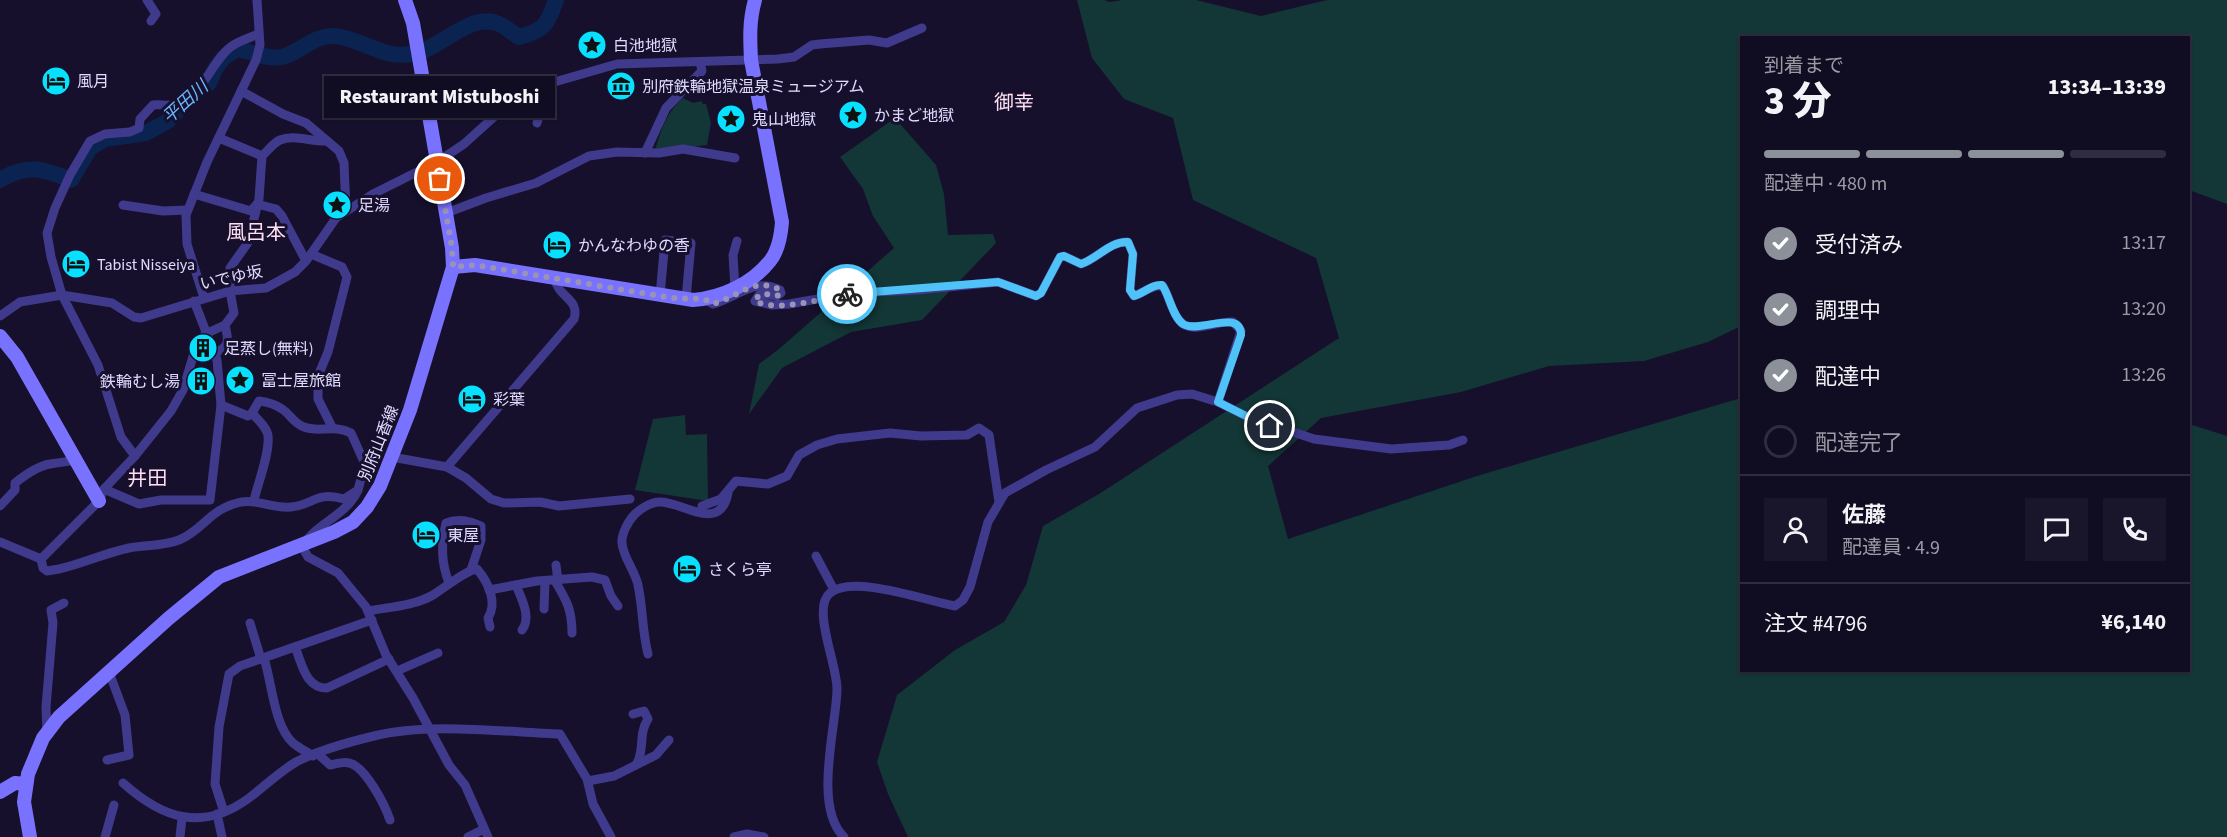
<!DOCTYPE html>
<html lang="ja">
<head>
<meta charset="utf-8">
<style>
  :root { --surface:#100c21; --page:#19152a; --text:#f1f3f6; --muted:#9c9ba5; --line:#302c3f; --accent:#8c9099 }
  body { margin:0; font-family:"Source Sans 3","Noto Sans JP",sans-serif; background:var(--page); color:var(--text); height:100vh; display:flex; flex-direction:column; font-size:22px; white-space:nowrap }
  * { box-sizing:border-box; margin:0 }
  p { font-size:20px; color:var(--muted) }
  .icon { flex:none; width:33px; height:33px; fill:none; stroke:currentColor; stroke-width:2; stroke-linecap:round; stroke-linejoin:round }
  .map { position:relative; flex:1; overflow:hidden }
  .panel { position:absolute; left:1740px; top:36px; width:450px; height:636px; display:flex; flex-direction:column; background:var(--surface); border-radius:0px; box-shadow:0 2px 4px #0004,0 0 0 2px var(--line) }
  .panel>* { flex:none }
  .pin { position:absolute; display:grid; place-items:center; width:51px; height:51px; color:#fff; margin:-26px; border:3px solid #fff; border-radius:50%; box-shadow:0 2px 6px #0007 }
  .courier { position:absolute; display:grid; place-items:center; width:60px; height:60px; margin:-30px; border:4px solid #4fc3f7; border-radius:50%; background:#fff; color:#222; box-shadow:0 2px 8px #0007 }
  .bubble { position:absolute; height:42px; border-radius:0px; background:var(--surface); box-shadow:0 2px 4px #0004,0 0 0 2px var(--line); font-size:20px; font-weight:800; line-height:42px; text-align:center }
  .head em { font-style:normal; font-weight:800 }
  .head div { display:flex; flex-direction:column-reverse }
  .head { display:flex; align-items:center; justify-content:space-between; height:102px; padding:0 24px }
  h1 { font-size:39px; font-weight:800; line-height:45px }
  .bar { display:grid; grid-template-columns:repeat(4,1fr); gap:9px 6px; align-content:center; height:72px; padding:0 24px }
  .bar i { height:8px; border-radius:4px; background:var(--line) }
  .bar .active { background:var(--accent) }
  .bar p { grid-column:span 4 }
  .line { display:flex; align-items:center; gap:15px; padding:0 24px; border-top:2px solid var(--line) }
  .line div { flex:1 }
  .round { display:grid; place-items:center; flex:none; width:63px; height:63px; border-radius:0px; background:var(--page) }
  ol { padding:0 24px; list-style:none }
  li { display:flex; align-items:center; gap:18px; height:66px }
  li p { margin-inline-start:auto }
  li .icon { padding:6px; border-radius:50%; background:var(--accent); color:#fff; stroke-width:4 }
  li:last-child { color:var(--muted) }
  li i { width:33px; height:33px; border:3px solid var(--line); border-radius:50% }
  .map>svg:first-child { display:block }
</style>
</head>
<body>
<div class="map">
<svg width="2227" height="837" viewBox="0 0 2227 837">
  <rect width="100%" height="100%" fill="#16102c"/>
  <g fill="#133636">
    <polygon points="1077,0 1104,0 1110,2 1122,0 1196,0 1261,16 1327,0 2227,0 2227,204 2189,190 2188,38 1742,38 1741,326 1708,342 1644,361 1549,366 1461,392 1321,418 1268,466 1288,539 1480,475 1741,398 1742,670 2188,670 2189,424 2227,436 2227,837 908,837 888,794 877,762 897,695 955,650 1004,622 1026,585 1043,526 1099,494 1339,338 1316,258 1193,200 1173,118 1124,99 1092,58"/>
    <path d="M 683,98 L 693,103 L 701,101 L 703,104 L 706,104 L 711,123 L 707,145 L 655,151 C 661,130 666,113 683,98 Z"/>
    <polygon points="895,118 936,165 944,194 948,235 993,234 996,243 922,320 851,332 782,368 749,414 759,364 779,349 894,248 873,216 863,189 840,157"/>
    <polygon points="685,415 686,435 707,434 708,501 635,490 653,419"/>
  </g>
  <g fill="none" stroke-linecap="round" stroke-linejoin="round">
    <g stroke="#0b2350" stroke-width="16">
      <path d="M 420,52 C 444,44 473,12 499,24 C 506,27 512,33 519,37 C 544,31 548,24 556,0"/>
      <path d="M 0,180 C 27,163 44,169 71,180 L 90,148 L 105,139 L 146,133 L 168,121 L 192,96 L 209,83 L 215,69 L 223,58 L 237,49 C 251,51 267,60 282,57 C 301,52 313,35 334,36 C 361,38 382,59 410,54"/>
    </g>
    <g stroke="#3f3a8c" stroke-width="9">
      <polyline points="147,0 156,14 151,21"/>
      <polyline points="241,91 283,114 306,123 339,151 344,163 346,211"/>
      <polyline points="537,123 548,83"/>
      <polyline points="219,138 262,156"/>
      <polyline points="645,153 666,108 702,71 700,62"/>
      <polyline points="194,194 251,211 257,204 276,209 282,216 306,261"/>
      <polyline points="123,205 163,211 187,210"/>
      <polyline points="446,213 486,198 536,183 589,156 617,152 659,153 683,149 735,158"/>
      <polyline points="311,254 342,267 347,277 328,352 318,376 318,399 332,427"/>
      <polyline points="735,289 733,255 737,241"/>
      <polyline points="660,296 665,240 691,243 686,299"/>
      <polyline points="204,298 187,244 186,215 207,162 256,60 260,45 257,0"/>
      <path d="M 704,299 L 713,304 C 738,297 755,277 780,290 L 781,293 L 777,296 L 765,294 L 759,295 L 755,301 L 772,305 L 789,304 L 852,293 L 918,290 L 998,282 L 1036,296 L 1041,293 L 1060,257 L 1064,256 L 1081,264 C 1097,259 1110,241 1128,242 L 1133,254 L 1130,290 L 1134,296 C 1144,293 1152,284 1163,286 C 1169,296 1171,310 1179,320 C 1191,336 1217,320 1233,322 L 1241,331 L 1218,402"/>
      <polyline points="0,316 20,302 62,295 112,303 134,317 141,318 230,291 266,288 295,272 306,261 336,218 373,194 437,162 464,144 517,96 530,89 617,64 778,59 794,57 812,45 820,44 869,40 887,43 922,28"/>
      <path d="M 214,354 C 230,346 229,341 225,325"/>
      <path d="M 221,405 L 248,416 L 252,413 C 257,419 267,427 268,436 C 270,453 258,483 254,500"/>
      <path d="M 135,456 L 121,437 L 98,365 L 62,295 L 51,257 L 47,233 L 55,208 L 70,175 L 90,141 L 105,134 L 130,132 L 139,128 L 140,119 L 153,105 C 160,104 165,106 172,105 C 200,103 212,59 232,46 C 239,41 249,38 258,34"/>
      <polyline points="392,457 447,467 466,478 491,499 504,503 540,502 559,506 630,499"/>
      <path d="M 447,467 L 574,319 C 580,298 558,298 555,279"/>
      <polyline points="104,489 139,504 161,500 210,500 221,405 217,360 194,301"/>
      <path d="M 358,490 C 346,516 317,523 302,546 L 308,557 L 338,573 L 366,607 L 386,655 L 413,698 L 449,765 L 465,785 L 488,837"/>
      <path d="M 0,506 L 15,490 L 15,483 C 25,475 38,466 50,464 C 59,462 67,463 75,459"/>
      <polyline points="702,506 721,499 736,481 768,484 787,476 799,455 817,445 837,439 890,433 921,436 967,435 979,428 989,435 999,502"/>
      <path d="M 0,542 L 41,559 L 99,501 L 104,489 L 135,456 L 171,411 L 183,390 L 194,353 L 205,334 L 225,325 L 234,313 L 230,291 L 230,268 L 247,244 L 250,235 L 259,199 L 262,156 C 267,152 273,143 280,140 C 294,134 312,142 327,141"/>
      <polyline points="816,556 834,590"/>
      <path d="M 41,559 L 43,568 L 47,571 L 59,569 C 82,564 105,553 129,548 C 146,545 163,546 179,540 C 199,532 207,516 224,508 C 254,493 264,509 291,507 C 314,505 315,491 344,499 L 358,490 L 365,464 L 351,433 C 334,424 319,433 304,427 C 294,424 290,414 282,409 C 275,404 267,402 259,401 L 252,413"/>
      <polyline points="556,565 558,581"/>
      <path d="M 555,581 C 567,601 572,610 572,633"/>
      <path d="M 449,583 C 441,562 441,545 446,523 C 457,518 471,521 481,526 L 481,540 L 471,570"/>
      <path d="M 516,585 C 521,598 532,617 522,630"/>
      <polyline points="489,590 537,581 592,577 605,580 611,596 618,606"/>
      <polyline points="544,609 545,581"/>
      <path d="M 368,611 C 389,607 414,606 433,595 C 443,589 466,570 477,569 C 488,582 498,602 488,618 L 490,627"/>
      <polyline points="250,623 261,659"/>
      <path d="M 295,647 C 302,663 305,688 327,688 L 389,659"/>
      <path d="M 648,654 C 642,631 643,608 638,585 C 635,571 623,557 622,543 C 621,534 629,520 635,514 C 640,509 651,502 659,502 C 680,500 720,535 728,493"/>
      <path d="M 264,658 C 272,683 274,726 293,743 C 299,748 307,752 313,756"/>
      <polyline points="397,671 438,653"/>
      <path d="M 633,714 L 644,711 L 648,719 C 638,734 645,749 637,763"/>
      <polyline points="47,733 46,707 53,623 51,610 64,603"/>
      <path d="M 318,754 L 330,765 C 336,764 343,761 349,763 C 365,766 385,805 390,820"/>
      <polyline points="107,760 129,755 125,715 109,672"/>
      <polyline points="588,781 614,776 656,755 669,740"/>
      <path d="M 123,783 C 163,819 203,832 249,798 C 265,786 279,772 296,762 C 319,750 349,742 374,736 C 428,722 504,732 560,734 L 587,779 L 593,804 L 611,837"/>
      <polyline points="224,812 215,784 219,727 229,674 240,666 372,620"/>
      <polyline points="217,814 222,837"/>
      <polyline points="105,837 114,805"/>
      <polyline points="180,837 182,818"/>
      <polyline points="468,837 484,829"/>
      <polyline points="734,837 747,834 764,837"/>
      <path d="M 844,837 C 813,807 836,728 837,690 C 838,666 811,608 830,593 C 853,574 927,601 955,606 L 963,600 L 970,587 L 988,522 L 1005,493 L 1046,470 L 1095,447 L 1137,408 L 1177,395 L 1192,394 L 1218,402 L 1248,417 L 1314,439 L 1391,449 L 1449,445 L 1463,440"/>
    </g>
    <g stroke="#7972ff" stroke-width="14">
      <path d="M 453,267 L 475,265 L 693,300 C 721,298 752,284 770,261 C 779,250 781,235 782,222 L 751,60 C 750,39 749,21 755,0"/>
      <polyline points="0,336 17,357 99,501"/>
      <polyline points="0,792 15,783 26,784"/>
      <polyline points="30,837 24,802 28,774 43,738 59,717 169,618 219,577 334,532 353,522 367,507 380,486 410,410 453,267 452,248 413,23 405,0"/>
    </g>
  </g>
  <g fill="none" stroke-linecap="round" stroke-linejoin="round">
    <path stroke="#9994b5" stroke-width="6" stroke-dasharray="0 10.8" d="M 440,179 L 452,248 L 453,267 L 475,265 L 672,298 L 704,299 L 713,304 C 738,297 755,276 780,290 L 781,293 L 777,296 L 765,294 L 759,295 L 755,301 C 777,313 823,298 847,294"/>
    <path stroke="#4fc3f7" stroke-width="8" d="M 847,294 L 998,282 L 1036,296 L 1041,293 L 1060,257 L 1064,256 L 1081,264 C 1097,259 1110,241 1128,242 L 1133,254 L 1130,290 L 1134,296 C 1144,293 1152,284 1162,285 C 1170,296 1172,316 1183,324 C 1198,334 1241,308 1241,335 L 1218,402 L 1248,417 L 1270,426"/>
  </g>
  <defs>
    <g id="sight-disc" transform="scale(1.5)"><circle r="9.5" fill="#07e1ff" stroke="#16102c"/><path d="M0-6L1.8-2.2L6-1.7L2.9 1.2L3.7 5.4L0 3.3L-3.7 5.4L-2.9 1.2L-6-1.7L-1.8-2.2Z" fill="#111"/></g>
    <g id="hotel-disc" transform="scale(1.5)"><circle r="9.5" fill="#07e1ff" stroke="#16102c"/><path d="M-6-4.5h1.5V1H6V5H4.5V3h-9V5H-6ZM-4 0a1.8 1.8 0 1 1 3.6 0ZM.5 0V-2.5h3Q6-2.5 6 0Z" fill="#111"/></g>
    <g id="museum-disc" transform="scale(1.5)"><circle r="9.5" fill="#07e1ff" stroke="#16102c"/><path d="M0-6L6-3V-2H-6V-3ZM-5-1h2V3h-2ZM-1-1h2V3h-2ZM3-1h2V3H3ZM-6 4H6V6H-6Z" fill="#111"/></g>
    <g id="building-disc" transform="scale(1.5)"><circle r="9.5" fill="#07e1ff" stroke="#16102c"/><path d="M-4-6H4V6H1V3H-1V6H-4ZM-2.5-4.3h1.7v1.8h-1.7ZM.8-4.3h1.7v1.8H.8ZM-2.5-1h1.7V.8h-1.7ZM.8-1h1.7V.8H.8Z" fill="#111"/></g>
  </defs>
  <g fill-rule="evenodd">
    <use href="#sight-disc" x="592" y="45"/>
    <use href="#hotel-disc" x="56" y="81"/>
    <use href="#museum-disc" x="621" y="86"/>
    <use href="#sight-disc" x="853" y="115"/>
    <use href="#sight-disc" x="731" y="119"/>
    <use href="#sight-disc" x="337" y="205"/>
    <use href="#hotel-disc" x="557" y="245"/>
    <use href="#hotel-disc" x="76" y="264"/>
    <use href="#building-disc" x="203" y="348"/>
    <use href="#sight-disc" x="240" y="380"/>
    <use href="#building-disc" x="201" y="381"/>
    <use href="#hotel-disc" x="472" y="399"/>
    <use href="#hotel-disc" x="426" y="535"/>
    <use href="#hotel-disc" x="687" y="569"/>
  </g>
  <g text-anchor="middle" stroke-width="6" stroke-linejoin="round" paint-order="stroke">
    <g font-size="16" fill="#e0dbff" stroke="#16102c" text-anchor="start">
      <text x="613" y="51">白池地獄</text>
      <text x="77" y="87">風月</text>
      <text x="642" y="92">別府鉄輪地獄温泉ミュージアム</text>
      <text x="874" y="121">かまど地獄</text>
      <text x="752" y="125">鬼山地獄</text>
      <text x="358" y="211">足湯</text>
      <text x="578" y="251">かんなわゆの香</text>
      <text x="97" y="270">Tabist Nisseiya</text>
      <text x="224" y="354">足蒸し(無料)</text>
      <text x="261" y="386">冨士屋旅館</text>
      <text x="180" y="387" text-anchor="end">鉄輪むし湯</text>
      <text x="493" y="405">彩葉</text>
      <text x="447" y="541">東屋</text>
      <text x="708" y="575">さくら亭</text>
    </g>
    <g font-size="16" fill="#e0dbff" stroke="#16102c">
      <text transform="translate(231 277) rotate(-12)" y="6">いでゆ坂</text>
      <text transform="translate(378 443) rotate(-68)" y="6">別府山香線</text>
    </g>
    <g font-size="18" font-style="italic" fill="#69b7ff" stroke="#16102c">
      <text transform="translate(185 102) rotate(-42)" y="6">平田川</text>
    </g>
    <g font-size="20" fill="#ffddf2" stroke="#16102c">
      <text x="1014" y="109">御幸</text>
      <text x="256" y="239">風呂本</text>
      <text x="147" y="485">井田</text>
    </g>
  </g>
</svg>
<div class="pin" style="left:440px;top:179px;background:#ea580c"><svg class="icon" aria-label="bag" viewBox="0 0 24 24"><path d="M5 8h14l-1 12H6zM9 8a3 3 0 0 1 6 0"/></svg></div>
<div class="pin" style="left:1270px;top:426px;background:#1f2937"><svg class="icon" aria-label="home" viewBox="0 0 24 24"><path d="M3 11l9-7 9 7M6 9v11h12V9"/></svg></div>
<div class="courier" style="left:847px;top:294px"><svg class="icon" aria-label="bike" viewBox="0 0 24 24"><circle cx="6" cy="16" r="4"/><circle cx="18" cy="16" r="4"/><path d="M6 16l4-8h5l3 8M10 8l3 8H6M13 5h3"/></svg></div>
<div class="bubble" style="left:324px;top:76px;width:231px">Restaurant Mistuboshi</div>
<section class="panel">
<div class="head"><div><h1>3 分</h1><p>到着まで</p></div><em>13:34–13:39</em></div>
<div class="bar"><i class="active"></i><i class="active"></i><i class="active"></i><i></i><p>配達中 · 480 m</p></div>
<ol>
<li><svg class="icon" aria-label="check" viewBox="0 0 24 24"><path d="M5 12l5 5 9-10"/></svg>受付済み<p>13:17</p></li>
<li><svg class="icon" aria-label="check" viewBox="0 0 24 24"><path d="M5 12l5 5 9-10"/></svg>調理中<p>13:20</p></li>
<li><svg class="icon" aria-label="check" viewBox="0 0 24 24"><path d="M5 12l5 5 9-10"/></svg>配達中<p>13:26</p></li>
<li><i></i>配達完了</li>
</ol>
<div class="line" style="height:108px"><a class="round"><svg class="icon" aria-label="person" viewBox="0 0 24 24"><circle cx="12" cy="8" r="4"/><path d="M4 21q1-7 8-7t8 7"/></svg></a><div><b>佐藤</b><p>配達員 · 4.9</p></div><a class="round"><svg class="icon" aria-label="chat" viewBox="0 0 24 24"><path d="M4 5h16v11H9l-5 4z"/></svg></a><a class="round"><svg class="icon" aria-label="phone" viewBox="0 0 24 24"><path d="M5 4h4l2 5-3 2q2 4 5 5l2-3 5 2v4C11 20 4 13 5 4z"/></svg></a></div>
<div class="line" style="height:78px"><div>注文 #4796</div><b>¥6,140</b></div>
</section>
</div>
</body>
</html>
